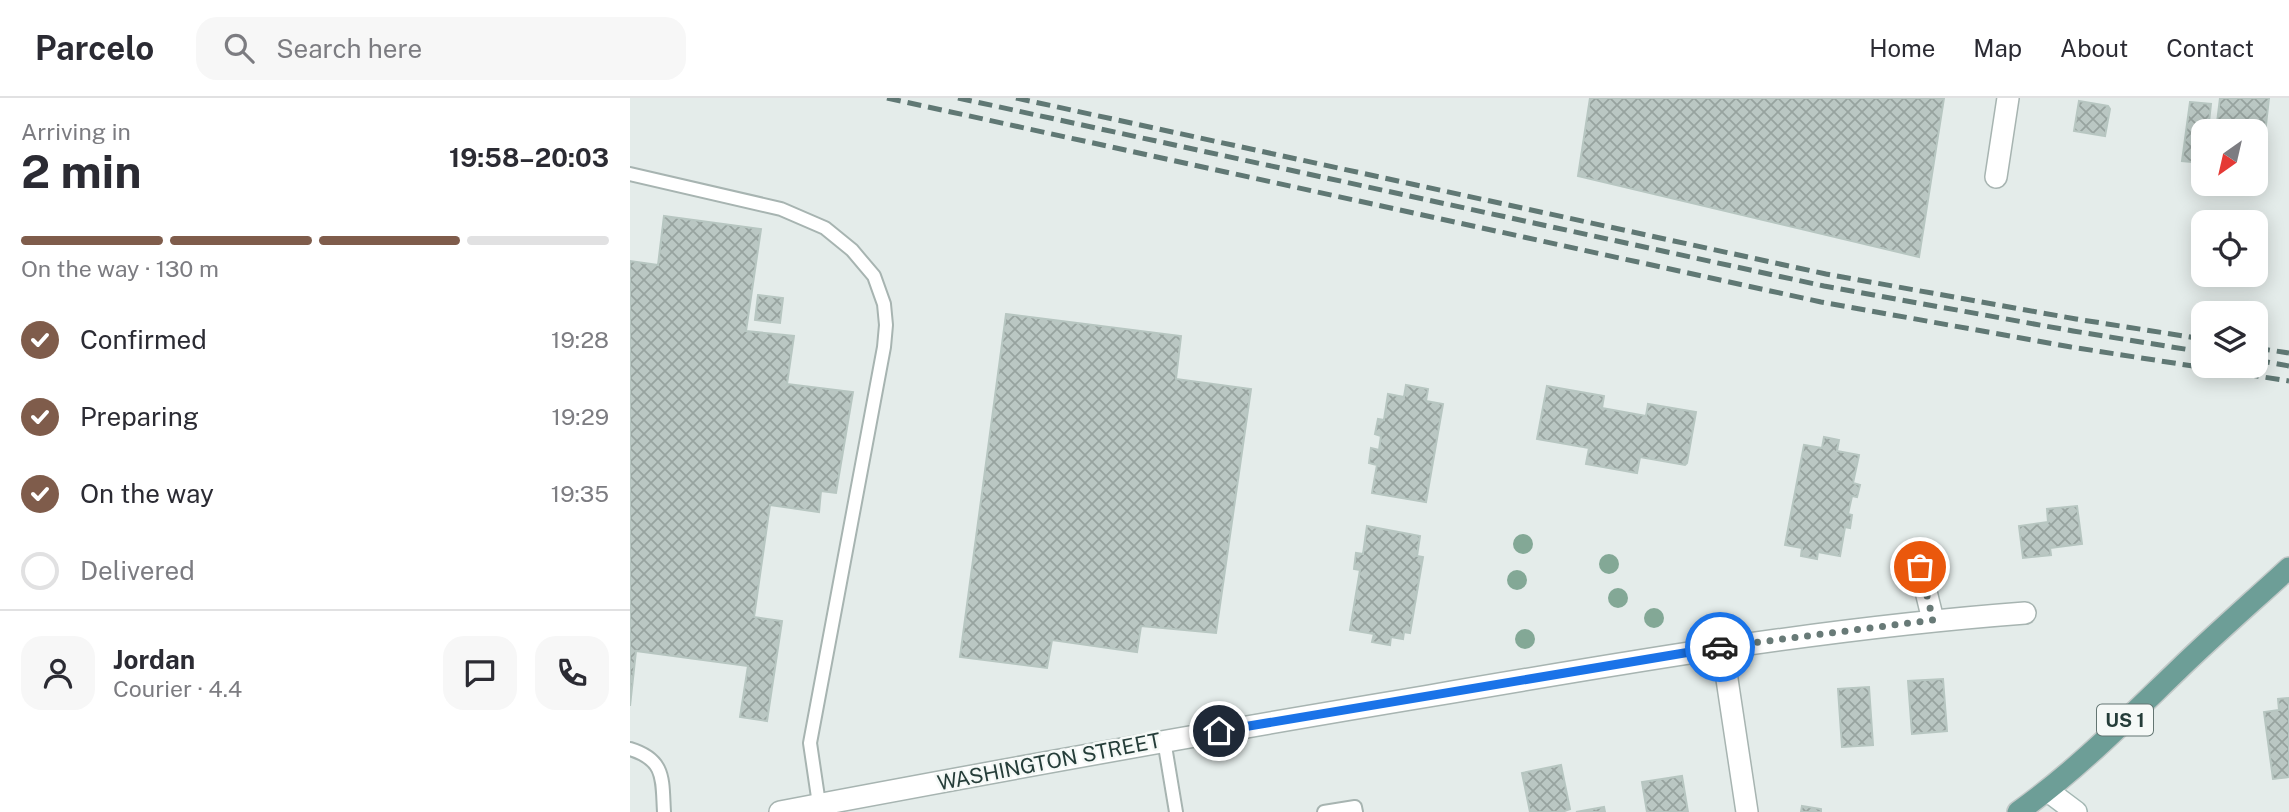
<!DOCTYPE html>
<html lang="en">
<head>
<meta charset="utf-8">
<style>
  :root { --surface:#fff; --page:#f7f7f7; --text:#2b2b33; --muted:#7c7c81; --line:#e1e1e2; --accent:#7f5c4b }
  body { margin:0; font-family:"Public Sans",sans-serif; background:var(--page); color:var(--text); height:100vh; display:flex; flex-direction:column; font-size:26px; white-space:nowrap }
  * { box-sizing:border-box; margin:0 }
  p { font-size:23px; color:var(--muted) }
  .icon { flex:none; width:38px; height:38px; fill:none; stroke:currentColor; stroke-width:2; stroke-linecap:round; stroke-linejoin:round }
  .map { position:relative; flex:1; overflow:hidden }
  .details { display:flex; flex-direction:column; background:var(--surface); width:630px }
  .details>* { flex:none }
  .needle { width:46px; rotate:214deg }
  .buttons { position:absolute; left:1561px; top:21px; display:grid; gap:14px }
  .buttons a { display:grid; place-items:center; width:77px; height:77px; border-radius:14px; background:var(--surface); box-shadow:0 4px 18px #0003; font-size:35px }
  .pin { position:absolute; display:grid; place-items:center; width:60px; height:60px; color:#fff; margin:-30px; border:4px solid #fff; border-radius:50%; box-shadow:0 2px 7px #0007 }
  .courier { position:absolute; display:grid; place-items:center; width:70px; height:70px; margin:-35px; border:5px solid #1a73e8; border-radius:50%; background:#fff; color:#222; box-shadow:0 2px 9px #0007 }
  .headline em { font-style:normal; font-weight:700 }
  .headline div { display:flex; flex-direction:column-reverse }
  .headline { display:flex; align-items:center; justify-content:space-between; height:119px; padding:0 21px }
  h1 { font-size:46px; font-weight:700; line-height:52px }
  .bar { display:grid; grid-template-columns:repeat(4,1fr); gap:10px 7px; align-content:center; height:84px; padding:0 21px }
  .bar i { height:9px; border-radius:5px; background:var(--line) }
  .bar .current { background:var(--accent) }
  .bar p { grid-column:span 4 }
  .line { display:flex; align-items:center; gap:18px; padding:0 21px; border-top:2px solid var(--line) }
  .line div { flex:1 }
  .round { display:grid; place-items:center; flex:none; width:74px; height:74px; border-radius:21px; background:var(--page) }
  ol { padding:0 21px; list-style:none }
  li { display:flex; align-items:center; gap:21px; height:77px }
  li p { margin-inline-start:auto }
  li .icon { padding:7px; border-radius:50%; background:var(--accent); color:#fff; stroke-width:4 }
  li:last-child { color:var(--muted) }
  li i { width:38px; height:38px; border:4px solid var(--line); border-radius:50% }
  header { display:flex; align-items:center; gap:42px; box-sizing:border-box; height:98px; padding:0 35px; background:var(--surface); border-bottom:2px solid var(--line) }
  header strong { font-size:33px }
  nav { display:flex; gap:38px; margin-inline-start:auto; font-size:24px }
  .search { width:490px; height:63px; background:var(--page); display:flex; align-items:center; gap:18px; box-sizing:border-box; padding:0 24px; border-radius:21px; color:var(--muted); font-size:26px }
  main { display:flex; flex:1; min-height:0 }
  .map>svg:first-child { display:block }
</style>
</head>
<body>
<header>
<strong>Parcelo</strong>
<div class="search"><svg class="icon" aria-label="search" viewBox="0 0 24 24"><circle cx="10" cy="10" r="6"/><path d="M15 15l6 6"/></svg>Search here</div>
<nav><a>Home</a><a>Map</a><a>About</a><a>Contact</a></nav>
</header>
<main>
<section class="details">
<div class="headline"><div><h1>2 min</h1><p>Arriving in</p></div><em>19:58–20:03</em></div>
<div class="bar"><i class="current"></i><i class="current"></i><i class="current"></i><i></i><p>On the way · 130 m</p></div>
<ol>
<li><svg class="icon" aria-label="check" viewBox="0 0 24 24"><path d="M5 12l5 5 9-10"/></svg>Confirmed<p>19:28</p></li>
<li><svg class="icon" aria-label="check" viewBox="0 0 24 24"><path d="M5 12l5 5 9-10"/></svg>Preparing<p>19:29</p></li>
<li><svg class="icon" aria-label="check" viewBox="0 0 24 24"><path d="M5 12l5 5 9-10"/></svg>On the way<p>19:35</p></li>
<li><i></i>Delivered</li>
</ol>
<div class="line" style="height:126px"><a class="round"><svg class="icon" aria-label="person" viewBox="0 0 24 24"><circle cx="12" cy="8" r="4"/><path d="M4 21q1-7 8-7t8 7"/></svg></a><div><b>Jordan</b><p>Courier · 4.4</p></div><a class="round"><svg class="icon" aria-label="chat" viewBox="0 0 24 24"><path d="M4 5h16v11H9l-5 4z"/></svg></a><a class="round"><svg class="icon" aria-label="phone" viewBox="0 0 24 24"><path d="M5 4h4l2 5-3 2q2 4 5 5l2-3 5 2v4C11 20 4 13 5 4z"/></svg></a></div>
</section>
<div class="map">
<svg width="1659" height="714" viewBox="0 0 1659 714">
  <defs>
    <pattern id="building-cross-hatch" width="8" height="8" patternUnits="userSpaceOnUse" patternTransform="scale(1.75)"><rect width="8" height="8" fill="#bac7c3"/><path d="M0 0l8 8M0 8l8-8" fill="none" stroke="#97a39f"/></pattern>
  </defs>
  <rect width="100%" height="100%" fill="#e4ecea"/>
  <g fill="url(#building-cross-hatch)" stroke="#b7c6c1" stroke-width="2">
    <polygon points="960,0 1314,0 1289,159 948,78"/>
    <polygon points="1590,0 1639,0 1634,45 1626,44 1626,33 1586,33"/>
    <polygon points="1449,3 1478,8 1480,11 1475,38 1444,33"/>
    <polygon points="1560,4 1581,6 1578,33 1573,33 1573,65 1552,63"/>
    <polygon points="34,118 131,131 116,233 164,238 157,286 223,294 206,395 191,393 189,414 140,407 124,519 152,523 137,623 110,619 118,568 6,553 0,608 0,163 28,167"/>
    <polygon points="128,197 153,200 150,225 125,222"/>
    <polygon points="376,216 551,238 546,281 621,291 586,535 511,528 507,554 422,542 417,570 330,559"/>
    <polygon points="776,287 798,291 796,303 813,306 796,404 742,395 747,367 739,365 741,350 749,352 751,338 745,336 748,321 754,322 758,296 774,299"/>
    <polygon points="917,288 974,298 972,310 1016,318 1018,306 1066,314 1057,365 1055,367 1010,359 1007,375 956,366 959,350 907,341"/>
    <polygon points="1194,339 1209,342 1207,353 1229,357 1223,385 1230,387 1227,399 1222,398 1218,416 1222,417 1220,430 1215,429 1210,458 1188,454 1187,461 1171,458 1172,450 1155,447 1174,347 1192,350"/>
    <polygon points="1447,408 1452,446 1420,450 1421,457 1393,460 1389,428 1418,424 1417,411"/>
    <polygon points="737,428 790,438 787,458 793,459 780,535 774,534 773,541 761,539 760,547 742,544 744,536 720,532 730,472 724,471 726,455 733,456"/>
    <polygon points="1313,581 1317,633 1282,636 1278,583"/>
    <polygon points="1239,589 1243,647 1212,649 1208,591"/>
    <polygon points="1659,600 1659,679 1643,681 1634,614 1649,612 1648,601"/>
    <polygon points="931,667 940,711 932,714 900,714 892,675"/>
    <polygon points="1052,678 1058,714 1017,714 1012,684"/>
    <polygon points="1172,708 1191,711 1191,714 1171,714"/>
    <polygon points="974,709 975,714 946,714"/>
  </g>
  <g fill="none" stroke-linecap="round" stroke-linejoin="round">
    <g stroke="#a7b4b1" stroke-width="16">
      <g id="lane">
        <polyline points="0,76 151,111 195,130 222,152 244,178 254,206 256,227 254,249 180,645 189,706"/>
        <polyline points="534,642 546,714"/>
        <path d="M 0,651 C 36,662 32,682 34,714"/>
        <polyline points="694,714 725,709 726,714"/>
      </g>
    </g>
    <g stroke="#a7b4b1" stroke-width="24">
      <g id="street">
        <polyline points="1366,79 1378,0"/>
        <polyline points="1290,469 1303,522"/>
        <polyline points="1092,548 1117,714"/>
        <path d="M 150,714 C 366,673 582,634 799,598 C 997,564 1195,530 1395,515"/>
      </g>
    </g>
    <g stroke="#a3b7b3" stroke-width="24">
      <polyline id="secondary" points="1418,693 1446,714"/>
    </g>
    <g stroke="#c2c9c8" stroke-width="24">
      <path id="primary" d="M 1388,714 C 1446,673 1497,621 1548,572 C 1584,537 1622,504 1659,470"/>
    </g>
    <use href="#lane" stroke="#fff" stroke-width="12"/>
    <use href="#street" stroke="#fff" stroke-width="21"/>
    <use href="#secondary" stroke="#fff" stroke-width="21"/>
    <use href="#primary" stroke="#6d9e97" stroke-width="21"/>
    <g stroke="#607874" stroke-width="5" stroke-dasharray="14 7" stroke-linecap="butt">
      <polyline points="257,0 1191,204 1441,249 1659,283"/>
      <polyline points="328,0 1194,188 1443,233 1573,254"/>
      <polyline points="386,0 1196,176 1446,221 1573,241"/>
      <polyline points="1626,250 1659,255"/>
      <polyline points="1626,262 1659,268"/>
    </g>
  </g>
  <g fill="#83a896">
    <circle cx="893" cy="446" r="10"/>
    <circle cx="979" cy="466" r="10"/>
    <circle cx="887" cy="482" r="10"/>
    <circle cx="988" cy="500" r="10"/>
    <circle cx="1024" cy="520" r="10"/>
    <circle cx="895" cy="541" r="10"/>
  </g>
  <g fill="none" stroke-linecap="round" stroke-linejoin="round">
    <polyline stroke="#687a77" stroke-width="7" stroke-dasharray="0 12.6" points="1090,549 1303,522 1290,469"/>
    <polyline stroke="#1a73e8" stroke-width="9" points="589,633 1090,549"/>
  </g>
  <g text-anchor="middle" stroke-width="5" stroke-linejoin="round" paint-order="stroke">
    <rect fill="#f5f9f7" stroke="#637572" stroke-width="2" x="1467" y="606.5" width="56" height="31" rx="5"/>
    <g font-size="19" font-weight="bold" fill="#253d39">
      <text x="1495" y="629">US 1</text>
    </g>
    <g font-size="21" fill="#253d39" stroke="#f5f9f7">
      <text transform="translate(419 664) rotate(-11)" y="7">WASHINGTON STREET</text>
    </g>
  </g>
</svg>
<div class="buttons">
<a><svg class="needle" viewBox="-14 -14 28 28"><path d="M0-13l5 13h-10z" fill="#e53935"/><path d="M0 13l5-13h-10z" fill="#7c7c81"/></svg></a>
<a><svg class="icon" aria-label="locate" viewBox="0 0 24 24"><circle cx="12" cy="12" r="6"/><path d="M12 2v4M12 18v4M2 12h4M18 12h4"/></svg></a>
<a><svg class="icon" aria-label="layers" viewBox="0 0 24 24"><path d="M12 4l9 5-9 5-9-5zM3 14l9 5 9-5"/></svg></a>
</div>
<div class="pin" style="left:1290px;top:469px;background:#ea580c"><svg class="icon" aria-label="bag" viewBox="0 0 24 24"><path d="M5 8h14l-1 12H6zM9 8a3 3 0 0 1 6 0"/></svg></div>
<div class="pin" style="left:589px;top:633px;background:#1f2937"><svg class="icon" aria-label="home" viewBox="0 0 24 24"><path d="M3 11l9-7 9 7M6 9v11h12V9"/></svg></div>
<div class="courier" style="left:1090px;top:549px"><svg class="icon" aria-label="car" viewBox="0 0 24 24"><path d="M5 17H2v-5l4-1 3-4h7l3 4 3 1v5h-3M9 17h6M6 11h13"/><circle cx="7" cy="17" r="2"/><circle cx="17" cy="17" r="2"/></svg></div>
</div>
</main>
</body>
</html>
